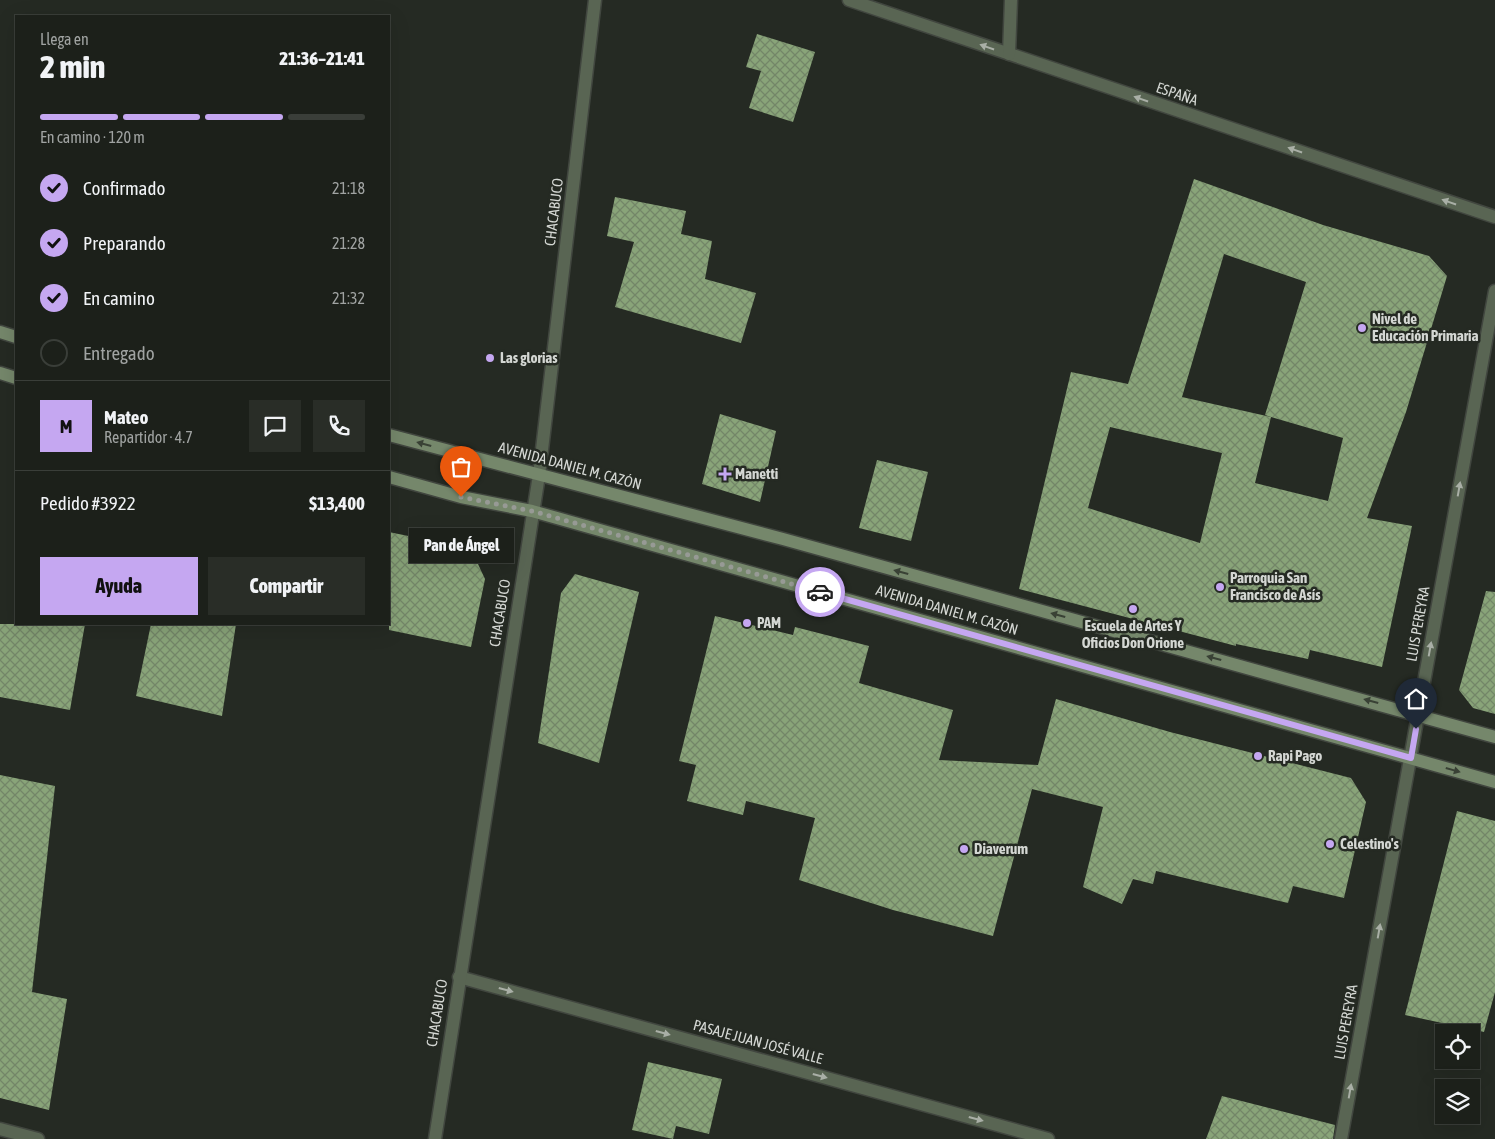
<!DOCTYPE html>
<html lang="es">
<head>
<meta charset="utf-8">
<style>
  :root { --surface:#1c201a; --page:#292d27; --text:#f1f3f6; --muted:#a0a3a2; --line:#3a3e39; --accent:#c5a7f1 }
  body { margin:0; font-family:"Asap Condensed",sans-serif; background:var(--page); color:var(--text); height:100vh; display:flex; flex-direction:column; font-size:19px; white-space:nowrap }
  * { box-sizing:border-box; margin:0 }
  p { font-size:16px; color:var(--muted) }
  .icon { flex:none; width:28px; height:28px; fill:none; stroke:currentColor; stroke-width:2; stroke-linecap:round; stroke-linejoin:round }
  .map { position:relative; flex:1; overflow:hidden }
  .sheet { position:absolute; left:15px; top:15px; width:375px; height:610px; display:flex; flex-direction:column; background:var(--surface); border-radius:0px; box-shadow:0 5px 20px #0002,0 0 0 1px var(--line) }
  .sheet>* { flex:none }
  .tools { position:absolute; left:1435px; top:1024px; display:grid; gap:10px }
  .tools a { display:grid; place-items:center; width:45px; height:45px; border-radius:0px; background:var(--surface); box-shadow:0 5px 20px #0002,0 0 0 1px var(--line); font-size:25px }
  .pin { position:absolute; display:grid; place-items:center; width:42px; height:42px; color:#fff; margin:-51px -21px; border-radius:50% 50% 50% 0; rotate:-45deg; box-shadow:0 0 5px #0007 }
  .pin .icon { rotate:45deg }
  .courier { position:absolute; display:grid; place-items:center; width:50px; height:50px; margin:-25px; border:4px solid #c5a7f1; border-radius:50%; background:#fff; color:#222; box-shadow:0 1px 6px #0007 }
  .bubble { position:absolute; height:35px; border-radius:0px; background:var(--surface); box-shadow:0 5px 20px #0002,0 0 0 1px var(--line); font-size:16px; font-weight:800; line-height:35px; text-align:center }
  .summary em { font-style:normal; font-weight:800 }
  .summary div { display:flex; flex-direction:column-reverse }
  .summary { display:flex; align-items:center; justify-content:space-between; height:85px; padding:0 25px }
  h1 { font-size:32px; font-weight:800; line-height:38px }
  .bar { display:grid; grid-template-columns:repeat(4,1fr); gap:8px 5px; align-content:center; height:60px; padding:0 25px }
  .bar i { height:6px; border-radius:4px; background:var(--line) }
  .bar .on { background:var(--accent) }
  .bar p { grid-column:span 4 }
  .line { display:flex; align-items:center; gap:12px; padding:0 25px; border-top:1px solid var(--line) }
  .line div { flex:1 }
  .round { display:grid; place-items:center; flex:none; width:52px; height:52px; border-radius:0px; background:var(--page) }
  ol { padding:0 25px; list-style:none }
  li { display:flex; align-items:center; gap:15px; height:55px }
  li p { margin-inline-start:auto }
  li .icon { padding:5px; border-radius:50%; background:var(--accent); color:#111; stroke-width:4 }
  li:last-child { color:var(--muted) }
  li i { width:28px; height:28px; border:2px solid var(--line); border-radius:50% }
  .button { display:flex; gap:10px; margin-top:auto; padding:10px 25px }
  .button a { flex:1; height:58px; border-radius:0px; background:var(--accent); color:#111; font-size:20px; font-weight:800; line-height:58px; text-align:center }
  .button a+a { background:var(--page); color:var(--text) }
  .map>svg:first-child { display:block }
</style>
</head>
<body>
<div class="map">
<svg width="1495" height="1139" viewBox="0 0 1495 1139">
  <defs>
    <pattern id="building-cross-hatch" width="8" height="8" patternUnits="userSpaceOnUse" patternTransform="scale(1.25)"><rect width="8" height="8" fill="#89a479"/><path d="M0 0l8 8M0 8l8-8" fill="none" stroke="#738668"/></pattern>
  </defs>
  <rect width="100%" height="100%" fill="#252a23"/>
  <g fill="url(#building-cross-hatch)" fill-rule="evenodd">
    <polygon points="757,34 815,52 793,122 749,108 761,71 746,67"/>
    <path d="M 1194,179 L 1323,225 L 1429,256 L 1447,276 L 1406,412 L 1367,518 L 1412,526 L 1382,667 L 1310,650 L 1308,659 L 1236,644 L 1236,646 L 1019,589 L 1071,372 L 1128,384 ZM 1224,254 L 1306,282 L 1265,415 L 1271,417 L 1182,397 ZM 1271,417 L 1343,438 L 1328,501 L 1255,483 ZM 1110,427 L 1222,453 L 1200,543 L 1088,508 Z"/>
    <polygon points="615,197 686,211 681,234 712,241 705,279 756,293 741,343 615,307 634,242 607,236"/>
    <polygon points="720,414 776,431 760,502 702,484"/>
    <polygon points="877,460 928,472 911,541 859,528"/>
    <polygon points="389,532 471,549 485,579 471,647 389,630"/>
    <polygon points="575,574 639,592 599,763 538,743 561,593"/>
    <polygon points="1486,591 1495,592 1495,714 1473,708 1459,690"/>
    <polygon points="715,616 793,635 795,627 869,646 859,683 953,710 939,760 1038,765 1056,699 1170,732 1351,778 1366,802 1344,898 1293,886 1288,903 1156,871 1153,884 1133,879 1122,904 1083,887 1103,807 1032,789 993,936 893,910 799,880 815,818 746,801 743,815 687,801 696,765 679,761"/>
    <polygon points="0,624 85,624 70,710 0,697"/>
    <polygon points="151,624 236,624 222,716 136,696"/>
    <polygon points="0,775 55,786 32,992 67,999 49,1110 0,1098"/>
    <polygon points="1457,811 1495,821 1495,992 1484,1032 1405,1015"/>
    <polygon points="648,1062 722,1079 709,1134 676,1126 673,1139 632,1130"/>
    <polygon points="1222,1096 1335,1125 1333,1139 1206,1139"/>
  </g>
  <g fill="none" stroke-linecap="round" stroke-linejoin="round">
    <g stroke="#41463f" stroke-width="15">
      <g id="minor">
        <polyline points="849,0 1495,217"/>
        <polyline points="1009,54 1011,0"/>
        <polyline points="539,475 595,0"/>
        <polyline points="459,977 1048,1139"/>
        <polyline points="0,1129 38,1139"/>
        <polyline points="1341,1139 1495,291"/>
      </g>
    </g>
    <g stroke="#41463f" stroke-width="15">
      <polyline id="tertiary" points="435,1139 539,475"/>
    </g>
    <g stroke="#41463f" stroke-width="15">
      <g id="secondary">
        <polyline points="0,332 16,337"/>
        <polyline points="0,373 16,378"/>
        <polyline points="389,435 783,539 1495,737"/>
        <polyline points="389,477 461,497 532,511 1495,782"/>
      </g>
    </g>
    <use href="#minor" stroke="#596553" stroke-width="12"/>
    <use href="#tertiary" stroke="#596553" stroke-width="12"/>
    <use href="#secondary" stroke="#75876b" stroke-width="12"/>
  </g>
  <defs><path id="oneway-solid" d="M-6-.8H1V-3.2L6.5 0L1 3.2V.8H-6Z" transform="scale(1.25)"/></defs>
  <g fill="#a9afa6">
    <use href="#oneway-solid" transform="translate(987 47) rotate(-161)"/>
    <use href="#oneway-solid" transform="translate(1141 99) rotate(-161)"/>
    <use href="#oneway-solid" transform="translate(1295 150) rotate(-161)"/>
    <use href="#oneway-solid" transform="translate(1449 202) rotate(-161)"/>
    <use href="#oneway-solid" transform="translate(1459 489) rotate(-80)"/>
    <use href="#oneway-solid" transform="translate(1430 649) rotate(-80)"/>
    <use href="#oneway-solid" transform="translate(1379 931) rotate(-80)"/>
    <use href="#oneway-solid" transform="translate(506 990) rotate(15)"/>
    <use href="#oneway-solid" transform="translate(663 1033) rotate(15)"/>
    <use href="#oneway-solid" transform="translate(820 1076) rotate(15)"/>
    <use href="#oneway-solid" transform="translate(1350 1091) rotate(-80)"/>
    <use href="#oneway-solid" transform="translate(976 1119) rotate(15)"/>
  </g>
  <g fill="#394135">
    <use href="#oneway-solid" transform="translate(424 444) rotate(-165)"/>
    <use href="#oneway-solid" transform="translate(901 572) rotate(-165)"/>
    <use href="#oneway-solid" transform="translate(1058 615) rotate(-165)"/>
    <use href="#oneway-solid" transform="translate(1214 658) rotate(-165)"/>
    <use href="#oneway-solid" transform="translate(1371 701) rotate(-165)"/>
    <use href="#oneway-solid" transform="translate(1453 770) rotate(16)"/>
  </g>
  <g fill="none" stroke-linecap="round" stroke-linejoin="round">
    <polyline stroke="#979a95" stroke-width="5" stroke-dasharray="0 9" points="461,497 532,511 820,592"/>
    <polyline stroke="#c5a7f1" stroke-width="6" points="820,592 1411,758 1416,729"/>
  </g>
  <g fill="#c5a7f1" stroke="#252a23" stroke-width="2">
    <circle cx="1362" cy="328" r="5"/>
    <circle cx="490" cy="358" r="5"/>
    <path d="M722.5 466.5h5v5h5v5h-5v5h-5v-5h-5v-5h5z"/>
    <circle cx="1220" cy="587" r="5"/>
    <circle cx="1133" cy="609" r="5"/>
    <circle cx="747" cy="623" r="5"/>
    <circle cx="1258" cy="756" r="5"/>
    <circle cx="1330" cy="844" r="5"/>
    <circle cx="964" cy="849" r="5"/>
  </g>
  <g text-anchor="middle" stroke-width="5" stroke-linejoin="round" paint-order="stroke">
    <g font-size="15" fill="#d4d7d3" stroke="#252a23">
      <text transform="translate(1177 94) rotate(19)" y="5">ESPAÑA</text>
      <text transform="translate(554 212) rotate(-83)" y="5">CHACABUCO</text>
      <text transform="translate(570 466) rotate(15)" y="5">AVENIDA DANIEL M. CAZÓN</text>
      <text transform="translate(947 610) rotate(16)" y="5">AVENIDA DANIEL M. CAZÓN</text>
      <text transform="translate(500 613) rotate(-81)" y="5">CHACABUCO</text>
      <text transform="translate(1418 624) rotate(-80)" y="5">LUIS PEREYRA</text>
      <text transform="translate(437 1013) rotate(-81)" y="5">CHACABUCO</text>
      <text transform="translate(1346 1022) rotate(-80)" y="5">LUIS PEREYRA</text>
      <text transform="translate(758 1042) rotate(15)" y="5">PASAJE JUAN JOSÉ VALLE</text>
    </g>
    <g font-size="15" font-weight="bold" fill="#d4d7d3" stroke="#252a23" text-anchor="start">
      <text x="1372" y="324">Nivel de<tspan x="1372" dy="17">Educación Primaria</tspan></text>
      <text x="500" y="363">Las glorias</text>
      <text x="735" y="479">Manetti</text>
      <text x="1230" y="583">Parroquia San<tspan x="1230" dy="17">Francisco de Asís</tspan></text>
      <text x="757" y="628">PAM</text>
      <text x="1133" y="631" text-anchor="middle">Escuela de Artes Y<tspan x="1133" dy="17">Oficios Don Orione</tspan></text>
      <text x="1268" y="761">Rapi Pago</text>
      <text x="1340" y="849">Celestino's</text>
      <text x="974" y="854">Diaverum</text>
    </g>
  </g>
</svg>
<div class="tools">
<a><svg class="icon" aria-label="locate" viewBox="0 0 24 24"><circle cx="12" cy="12" r="6"/><path d="M12 2v4M12 18v4M2 12h4M18 12h4"/></svg></a>
<a><svg class="icon" aria-label="layers" viewBox="0 0 24 24"><path d="M12 4l9 5-9 5-9-5zM3 14l9 5 9-5"/></svg></a>
</div>
<div class="pin" style="left:461px;top:497px;background:#ea580c"><svg class="icon" aria-label="bag" viewBox="0 0 24 24"><path d="M5 8h14l-1 12H6zM9 8a3 3 0 0 1 6 0"/></svg></div>
<div class="pin" style="left:1416px;top:729px;background:#1f2937"><svg class="icon" aria-label="home" viewBox="0 0 24 24"><path d="M3 11l9-7 9 7M6 9v11h12V9"/></svg></div>
<div class="courier" style="left:820px;top:592px"><svg class="icon" aria-label="car" viewBox="0 0 24 24"><path d="M5 17H2v-5l4-1 3-4h7l3 4 3 1v5h-3M9 17h6M6 11h13"/><circle cx="7" cy="17" r="2"/><circle cx="17" cy="17" r="2"/></svg></div>
<div class="bubble" style="left:409px;top:528px;width:105px">Pan de Ángel</div>
<section class="sheet">
<div class="summary"><div><h1>2 min</h1><p>Llega en</p></div><em>21:36–21:41</em></div>
<div class="bar"><i class="on"></i><i class="on"></i><i class="on"></i><i></i><p>En camino · 120 m</p></div>
<ol>
<li><svg class="icon" aria-label="check" viewBox="0 0 24 24"><path d="M5 12l5 5 9-10"/></svg>Confirmado<p>21:18</p></li>
<li><svg class="icon" aria-label="check" viewBox="0 0 24 24"><path d="M5 12l5 5 9-10"/></svg>Preparando<p>21:28</p></li>
<li><svg class="icon" aria-label="check" viewBox="0 0 24 24"><path d="M5 12l5 5 9-10"/></svg>En camino<p>21:32</p></li>
<li><i></i>Entregado</li>
</ol>
<div class="line" style="height:90px"><b class="round" style="background:var(--accent);color:#111">M</b><div><b>Mateo</b><p>Repartidor · 4.7</p></div><a class="round"><svg class="icon" aria-label="chat" viewBox="0 0 24 24"><path d="M4 5h16v11H9l-5 4z"/></svg></a><a class="round"><svg class="icon" aria-label="phone" viewBox="0 0 24 24"><path d="M5 4h4l2 5-3 2q2 4 5 5l2-3 5 2v4C11 20 4 13 5 4z"/></svg></a></div>
<div class="line" style="height:65px"><div>Pedido #3922</div><b>$13,400</b></div>
<div class="button"><a>Ayuda</a><a>Compartir</a></div>
</section>
</div>
</body>
</html>
